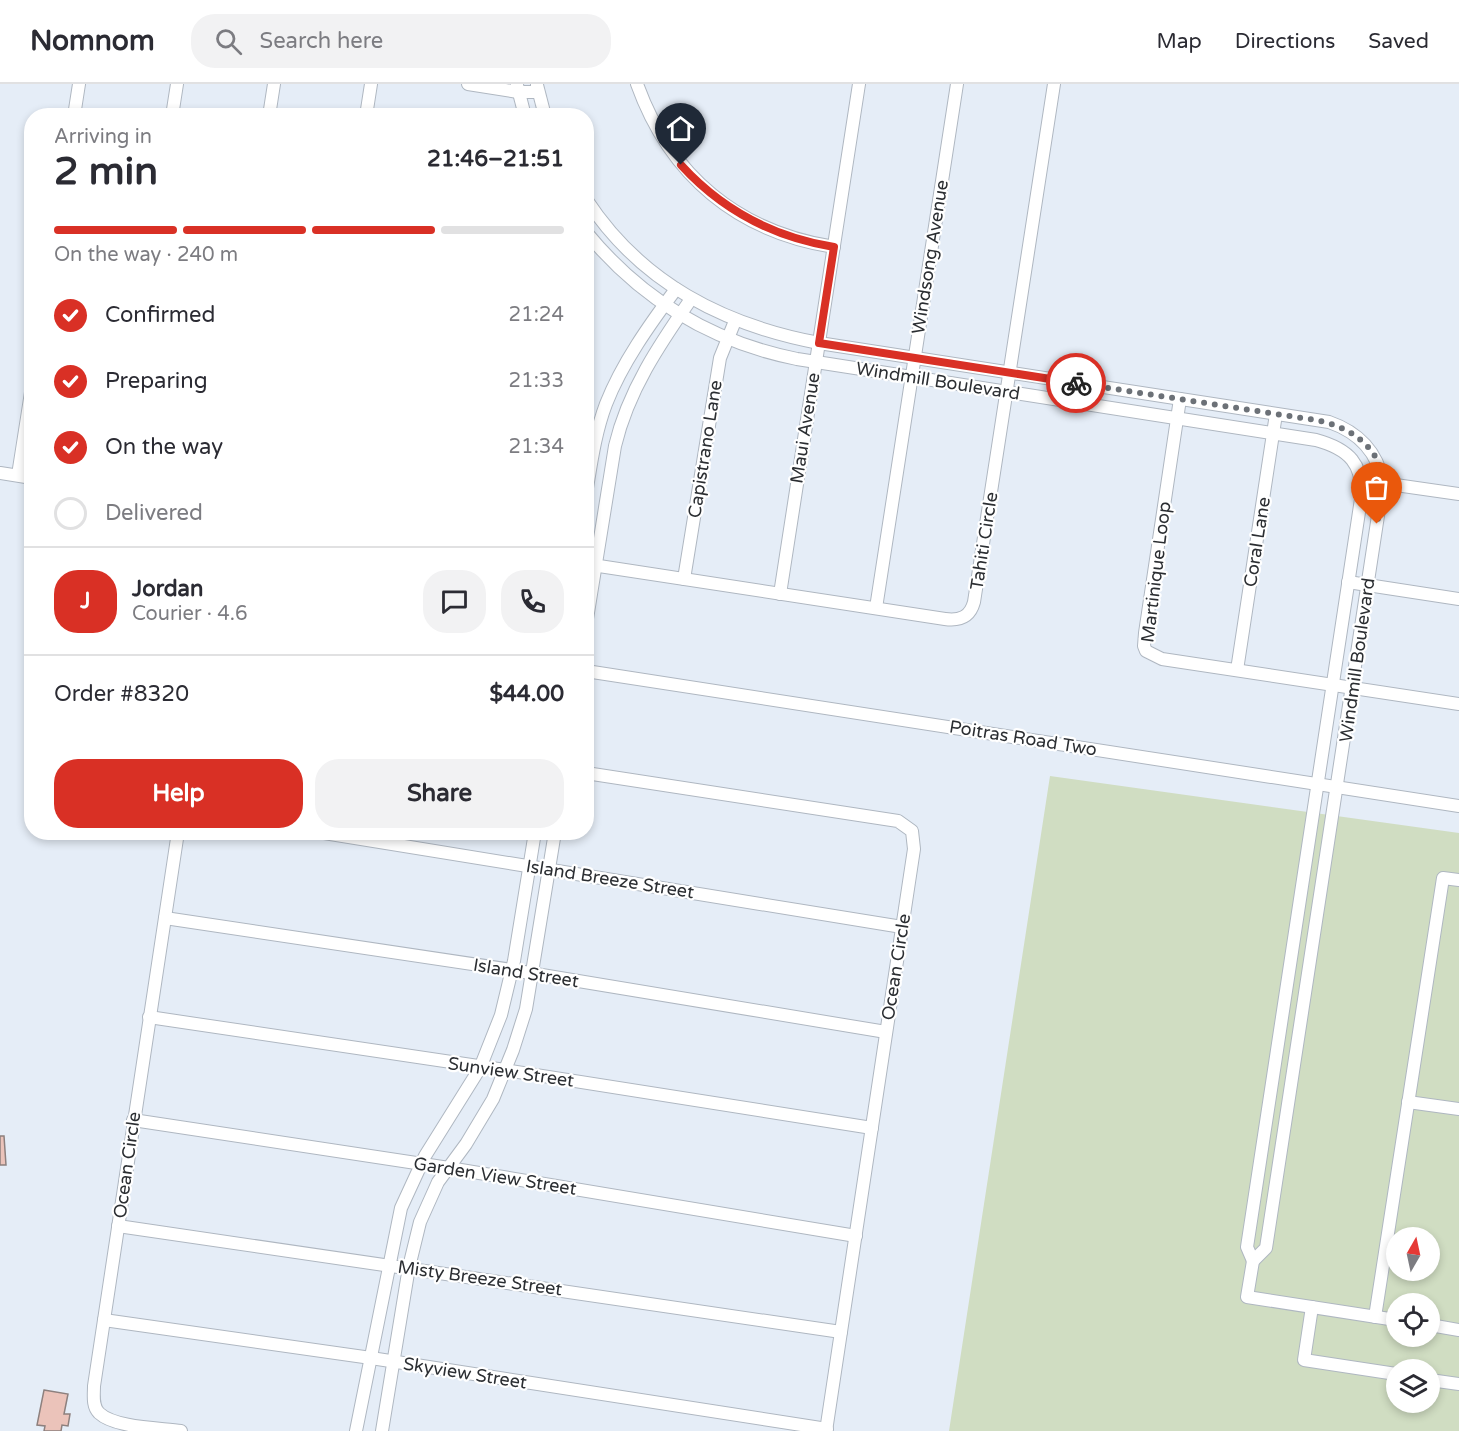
<!DOCTYPE html>
<html lang="en">
<head>
<meta charset="utf-8">
<style>
  :root { --surface:#fff; --page:#f2f2f3; --text:#2b2b33; --muted:#7c7c81; --line:#e1e1e2; --accent:#d93025 }
  body { margin:0; font-family:"Varela Round",sans-serif; background:var(--page); color:var(--text); height:100vh; display:flex; flex-direction:column; font-size:22px; white-space:nowrap }
  * { box-sizing:border-box; margin:0 }
  p { font-size:20px; color:var(--muted) }
  .icon { flex:none; width:33px; height:33px; fill:none; stroke:currentColor; stroke-width:2; stroke-linecap:round; stroke-linejoin:round }
  .map { position:relative; flex:1; overflow:hidden }
  .sheet { position:absolute; left:24px; top:24px; width:570px; height:732px; display:flex; flex-direction:column; background:var(--surface); border-radius:24px; box-shadow:0 3px 9px #0003 }
  .sheet>* { flex:none }
  .needle { width:39px; rotate:9deg }
  .tools { position:absolute; left:1386px; top:1143px; display:grid; gap:12px }
  .tools a { display:grid; place-items:center; width:54px; height:54px; border-radius:50%; background:var(--surface); box-shadow:0 3px 9px #0003; font-size:30px }
  .pin { position:absolute; display:grid; place-items:center; width:51px; height:51px; color:#fff; margin:-62px -26px; border-radius:50% 50% 50% 0; rotate:-45deg; box-shadow:0 0 6px #0007 }
  .pin .icon { rotate:45deg }
  .courier { position:absolute; display:grid; place-items:center; width:60px; height:60px; margin:-30px; border:4px solid #d93025; border-radius:50%; background:#fff; color:#222; box-shadow:0 2px 8px #0007 }
  .head em { font-style:normal; font-weight:700 }
  .head div { display:flex; flex-direction:column-reverse }
  .head { display:flex; align-items:center; justify-content:space-between; height:102px; padding:0 30px }
  h1 { font-size:39px; font-weight:700; line-height:45px }
  .bar { display:grid; grid-template-columns:repeat(4,1fr); gap:9px 6px; align-content:center; height:72px; padding:0 30px }
  .bar i { height:8px; border-radius:4px; background:var(--line) }
  .bar .selected { background:var(--accent) }
  .bar p { grid-column:span 4 }
  .line { display:flex; align-items:center; gap:15px; padding:0 30px; border-top:2px solid var(--line) }
  .line div { flex:1 }
  .round { display:grid; place-items:center; flex:none; width:63px; height:63px; border-radius:24px; background:var(--page) }
  ol { padding:0 30px; list-style:none }
  li { display:flex; align-items:center; gap:18px; height:66px }
  li p { margin-inline-start:auto }
  li .icon { padding:6px; border-radius:50%; background:var(--accent); color:#fff; stroke-width:4 }
  li:last-child { color:var(--muted) }
  li i { width:33px; height:33px; border:3px solid var(--line); border-radius:50% }
  .cta { display:flex; gap:12px; margin-top:auto; padding:12px 30px }
  .cta a { flex:1; height:69px; border-radius:24px; background:var(--accent); color:#fff; font-size:24px; font-weight:700; line-height:69px; text-align:center }
  .cta a+a { background:var(--page); color:var(--text) }
  header { display:flex; align-items:center; gap:36px; box-sizing:border-box; height:84px; padding:0 30px; background:var(--surface); border-bottom:2px solid var(--line) }
  header strong { font-size:28px }
  nav { display:flex; gap:33px; margin-inline-start:auto; font-size:21px }
  .search { width:420px; height:54px; background:var(--page); display:flex; align-items:center; gap:15px; box-sizing:border-box; padding:0 21px; border-radius:24px; color:var(--muted); font-size:22px }
  .map>svg:first-child { display:block }
</style>
</head>
<body>
<header>
<strong>Nomnom</strong>
<div class="search"><svg class="icon" aria-label="search" viewBox="0 0 24 24"><circle cx="10" cy="10" r="6"/><path d="M15 15l6 6"/></svg>Search here</div>
<nav><a>Map</a><a>Directions</a><a>Saved</a></nav>
</header>
<div class="map">
<svg width="1459" height="1347" viewBox="0 0 1459 1347">
  <rect width="100%" height="100%" fill="#e5edf7"/>
  <path fill="#d0ddc2" fill-rule="evenodd" d="M 1050,692 L 1459,749 L 1459,1347 L 949,1347 ZM 1396,1154 L 1430,1154 L 1430,1186 L 1396,1186 ZM 1396,1220 L 1430,1220 L 1430,1252 L 1396,1252 ZM 1396,1286 L 1430,1286 L 1430,1318 L 1396,1318 Z"/>
  <g fill="#ebc3ba" stroke="#8d807e" stroke-width="1.5">
    <polygon points="0,1052 4,1052 6,1081 0,1081"/>
    <polygon points="44,1306 68,1310 64,1330 70,1330 68,1342 62,1341 61,1347 44,1347 45,1342 37,1341"/>
  </g>
  <g fill="none" stroke-linecap="round" stroke-linejoin="round">
    <g stroke="#afb7c1" stroke-width="14">
      <g id="minor">
        <polyline points="468,0 518,8 538,8"/>
        <path d="M 637,0 C 670,92 738,148 834,163"/>
        <polyline points="517,1 525,32"/>
        <polyline points="537,1 545,32"/>
        <polyline points="74,32 79,0"/>
        <polyline points="172,32 177,0"/>
        <polyline points="269,32 274,0"/>
        <polyline points="366,32 371,0"/>
        <path d="M 586,115 C 641,199 723,241 819,259 L 1329,338 C 1358,348 1378,368 1383,399 C 1346,655 1307,910 1266,1164 L 1253,1177 L 1247,1163 L 1361,415 C 1364,380 1349,365 1316,356 L 797,275 C 712,258 641,215 586,148"/>
        <polyline points="1180,315 1145,549 1144,562 1146,567 1162,575 1459,620"/>
        <polyline points="0,389 32,394"/>
        <polyline points="18,391 32,302"/>
        <polyline points="1361,396 1459,410"/>
        <path d="M 586,410 C 591,380 595,349 606,320 C 622,279 650,240 676,205"/>
        <path d="M 586,480 L 945,535 C 960,537 970,533 974,518 L 1054,0"/>
        <polyline points="684,495 720,274 735,237"/>
        <polyline points="1348,498 1459,515"/>
        <polyline points="780,510 859,0"/>
        <polyline points="876,524 957,0"/>
        <path d="M 586,541 L 615,362 C 628,307 659,261 691,215"/>
        <polyline points="1237,586 1276,330"/>
        <polyline points="586,587 1459,722"/>
        <polyline points="586,689 898,737 912,747 914,765 826,1347"/>
        <path d="M 178,748 L 94,1302 C 94,1311 92,1322 99,1329 C 115,1344 160,1344 181,1347"/>
        <polyline points="318,748 902,843"/>
        <polyline points="165,834 512,886 886,948"/>
        <polyline points="149,933 505,986 872,1044"/>
        <polyline points="1408,1018 1459,1025"/>
        <polyline points="133,1036 449,1084 856,1152"/>
        <polyline points="118,1142 841,1248"/>
        <polyline points="1253,1177 1247,1213 1396,1236"/>
        <polyline points="1312,1223 1304,1276 1396,1290"/>
        <polyline points="1375,1233 1443,794 1459,796"/>
        <polyline points="104,1236 371,1274 827,1345"/>
        <polyline points="1430,1241 1459,1246"/>
        <polyline points="1430,1296 1459,1300"/>
        <polyline points="356,1347 401,1124 425,1072 480,984 501,931 514,877 535,748"/>
        <polyline points="382,1347 409,1183 420,1138 438,1098 466,1060 493,1015 513,966 526,925 555,748"/>
      </g>
    </g>
    <use href="#minor" stroke="#fff" stroke-width="12"/>
  </g>
  <g fill="none" stroke-linecap="round" stroke-linejoin="round">
    <path stroke="#6c7177" stroke-width="6" stroke-dasharray="0 10.8" d="M 1076,299 L 1315,336 C 1346,341 1381,362 1383,398 C 1383,411 1379,427 1377,440"/>
    <path stroke="#d93025" stroke-width="8" d="M 681,81 C 723,127 773,153 834,163 L 819,259 L 1076,299"/>
  </g>
  <g text-anchor="middle" stroke-width="4.5" stroke-linejoin="round" paint-order="stroke">
    <g font-size="18" fill="#2b2e32" stroke="#fff">
      <text transform="translate(930 173) rotate(-81)" y="6">Windsong Avenue</text>
      <text transform="translate(938 297) rotate(9)" y="6">Windmill Boulevard</text>
      <text transform="translate(805 344) rotate(-81)" y="6">Maui Avenue</text>
      <text transform="translate(705 365) rotate(-81)" y="6">Capistrano Lane</text>
      <text transform="translate(984 457) rotate(-81)" y="6">Tahiti Circle</text>
      <text transform="translate(1257 458) rotate(-81)" y="6">Coral Lane</text>
      <text transform="translate(1156 488) rotate(-83)" y="6">Martinique Loop</text>
      <text transform="translate(1357 576) rotate(-82)" y="6">Windmill Boulevard</text>
      <text transform="translate(1023 654) rotate(9)" y="6">Poitras Road Two</text>
      <text transform="translate(610 795) rotate(9)" y="6">Island Breeze Street</text>
      <text transform="translate(896 883) rotate(-81)" y="6">Ocean Circle</text>
      <text transform="translate(526 889) rotate(9)" y="6">Island Street</text>
      <text transform="translate(511 988) rotate(8)" y="6">Sunview Street</text>
      <text transform="translate(127 1081) rotate(-82)" y="6">Ocean Circle</text>
      <text transform="translate(495 1092) rotate(9)" y="6">Garden View Street</text>
      <text transform="translate(480 1194) rotate(8)" y="6">Misty Breeze Street</text>
      <text transform="translate(465 1289) rotate(9)" y="6">Skyview Street</text>
    </g>
  </g>
</svg>
<div class="tools">
<a><svg class="needle" viewBox="-14 -14 28 28"><path d="M0-13l5 13h-10z" fill="#e53935"/><path d="M0 13l5-13h-10z" fill="#7c7c81"/></svg></a>
<a><svg class="icon" aria-label="locate" viewBox="0 0 24 24"><circle cx="12" cy="12" r="6"/><path d="M12 2v4M12 18v4M2 12h4M18 12h4"/></svg></a>
<a><svg class="icon" aria-label="layers" viewBox="0 0 24 24"><path d="M12 4l9 5-9 5-9-5zM3 14l9 5 9-5"/></svg></a>
</div>
<div class="pin" style="left:1377px;top:440px;background:#ea580c"><svg class="icon" aria-label="bag" viewBox="0 0 24 24"><path d="M5 8h14l-1 12H6zM9 8a3 3 0 0 1 6 0"/></svg></div>
<div class="pin" style="left:681px;top:81px;background:#1f2937"><svg class="icon" aria-label="home" viewBox="0 0 24 24"><path d="M3 11l9-7 9 7M6 9v11h12V9"/></svg></div>
<div class="courier" style="left:1076px;top:299px"><svg class="icon" aria-label="bike" viewBox="0 0 24 24"><circle cx="6" cy="16" r="4"/><circle cx="18" cy="16" r="4"/><path d="M6 16l4-8h5l3 8M10 8l3 8H6M13 5h3"/></svg></div>
<section class="sheet">
<div class="head"><div><h1>2 min</h1><p>Arriving in</p></div><em>21:46–21:51</em></div>
<div class="bar"><i class="selected"></i><i class="selected"></i><i class="selected"></i><i></i><p>On the way · 240 m</p></div>
<ol>
<li><svg class="icon" aria-label="check" viewBox="0 0 24 24"><path d="M5 12l5 5 9-10"/></svg>Confirmed<p>21:24</p></li>
<li><svg class="icon" aria-label="check" viewBox="0 0 24 24"><path d="M5 12l5 5 9-10"/></svg>Preparing<p>21:33</p></li>
<li><svg class="icon" aria-label="check" viewBox="0 0 24 24"><path d="M5 12l5 5 9-10"/></svg>On the way<p>21:34</p></li>
<li><i></i>Delivered</li>
</ol>
<div class="line" style="height:108px"><b class="round" style="background:var(--accent);color:#fff">J</b><div><b>Jordan</b><p>Courier · 4.6</p></div><a class="round"><svg class="icon" aria-label="chat" viewBox="0 0 24 24"><path d="M4 5h16v11H9l-5 4z"/></svg></a><a class="round"><svg class="icon" aria-label="phone" viewBox="0 0 24 24"><path d="M5 4h4l2 5-3 2q2 4 5 5l2-3 5 2v4C11 20 4 13 5 4z"/></svg></a></div>
<div class="line" style="height:78px"><div>Order #8320</div><b>$44.00</b></div>
<div class="cta"><a>Help</a><a>Share</a></div>
</section>
</div>
</body>
</html>
